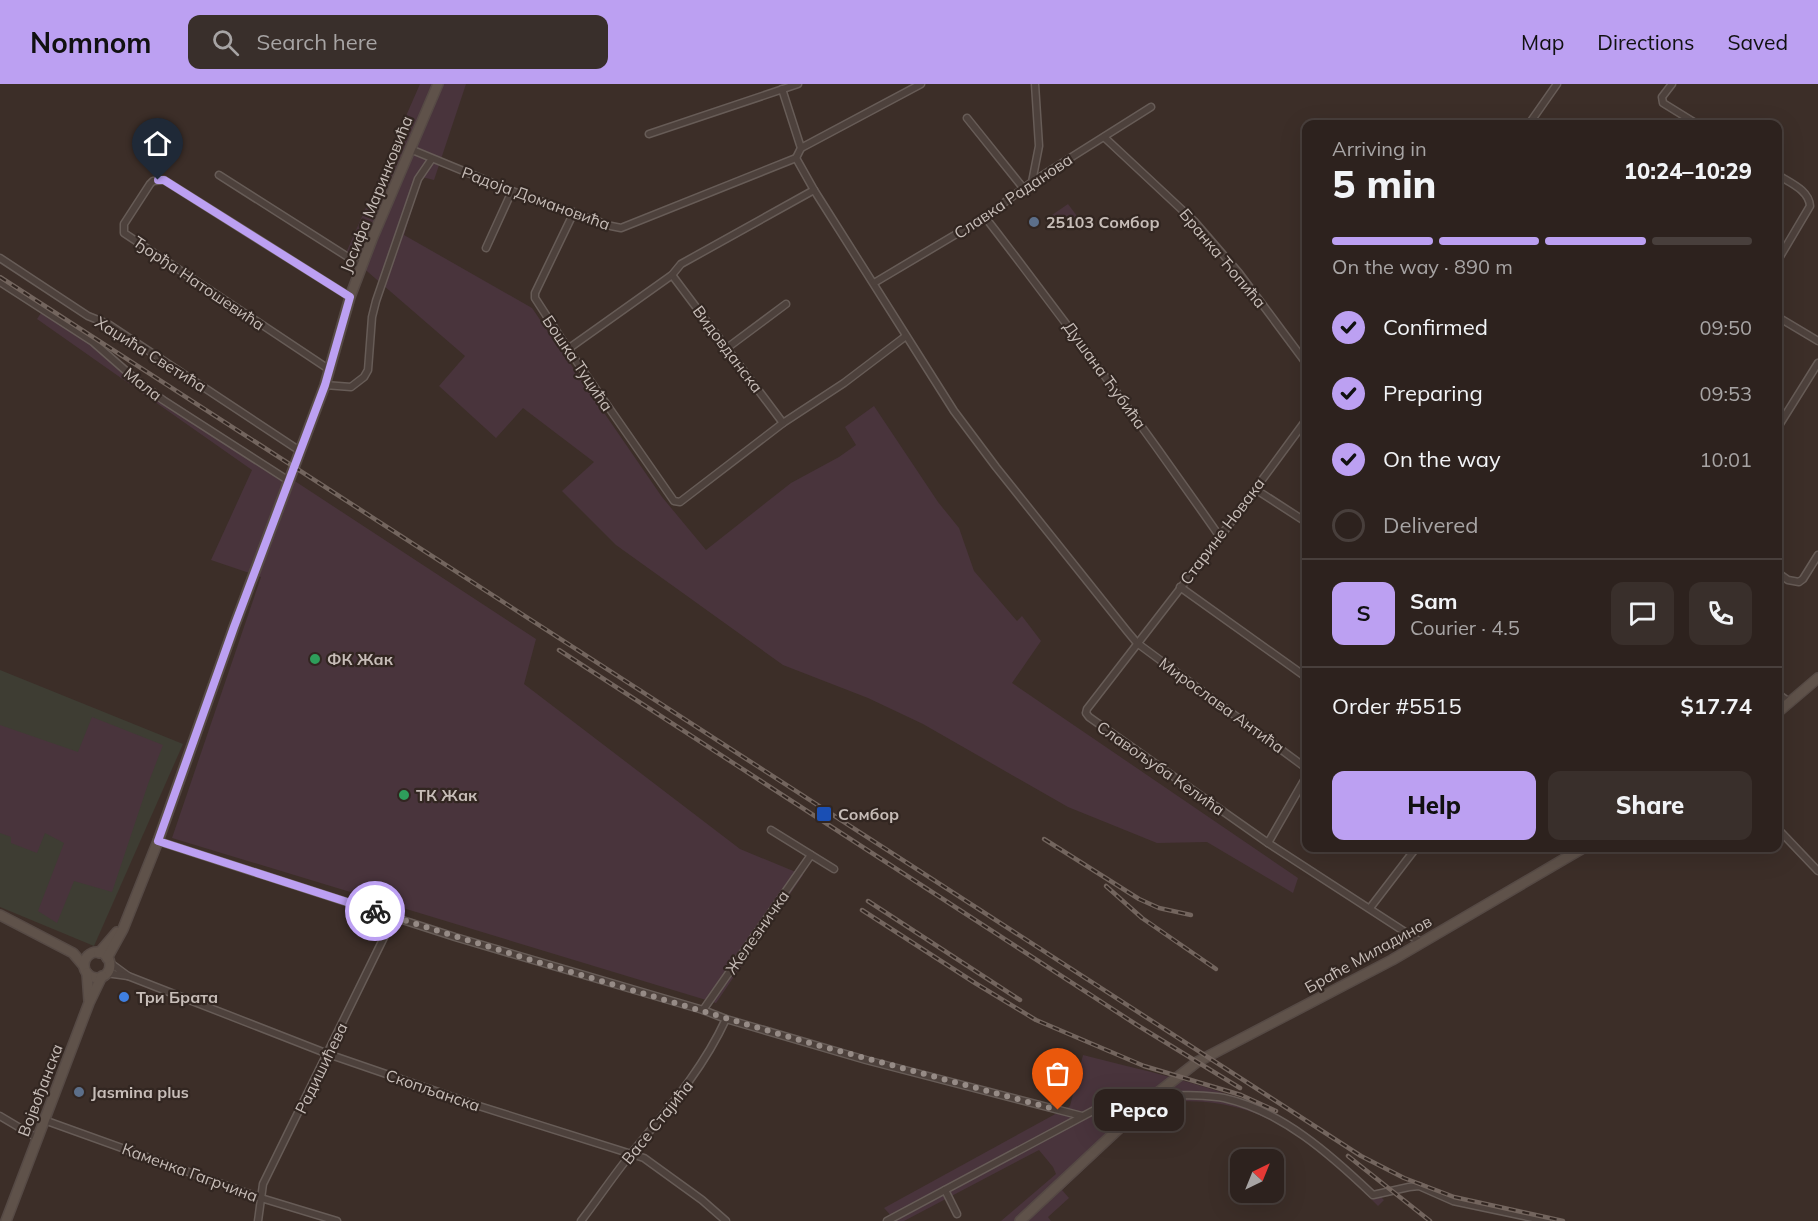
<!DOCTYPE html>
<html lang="en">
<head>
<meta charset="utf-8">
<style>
  :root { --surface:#2d221e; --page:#392f2b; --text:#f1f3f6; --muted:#a7a4a4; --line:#483f3c; --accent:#bca0f2 }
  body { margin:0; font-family:Mulish,sans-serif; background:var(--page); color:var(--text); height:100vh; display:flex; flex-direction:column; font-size:22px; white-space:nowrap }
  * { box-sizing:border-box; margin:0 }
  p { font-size:20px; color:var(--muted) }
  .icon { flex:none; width:33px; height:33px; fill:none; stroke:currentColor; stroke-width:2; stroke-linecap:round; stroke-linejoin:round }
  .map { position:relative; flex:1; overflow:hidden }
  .side { position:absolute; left:1302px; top:36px; width:480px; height:732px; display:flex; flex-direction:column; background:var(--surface); border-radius:12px; box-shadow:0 6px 24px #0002,0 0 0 2px var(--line) }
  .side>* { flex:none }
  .needle { width:39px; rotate:43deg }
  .buttons { position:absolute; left:1230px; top:1065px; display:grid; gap:12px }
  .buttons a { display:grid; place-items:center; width:54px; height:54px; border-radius:12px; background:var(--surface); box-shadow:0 6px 24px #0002,0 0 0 2px var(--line); font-size:30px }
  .pin { position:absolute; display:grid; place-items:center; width:51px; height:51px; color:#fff; margin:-62px -26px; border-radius:50% 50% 50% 0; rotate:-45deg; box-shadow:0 0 6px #0007 }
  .pin .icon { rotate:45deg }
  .courier { position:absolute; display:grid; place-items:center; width:60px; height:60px; margin:-30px; border:4px solid #bca0f2; border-radius:50%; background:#fff; color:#222; box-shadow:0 2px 8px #0007 }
  .bubble { position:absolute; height:42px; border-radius:12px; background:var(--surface); box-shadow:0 6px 24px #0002,0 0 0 2px var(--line); font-size:20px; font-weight:800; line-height:42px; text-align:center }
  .overview em { font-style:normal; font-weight:800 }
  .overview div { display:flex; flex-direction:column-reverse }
  .overview { display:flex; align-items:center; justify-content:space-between; height:102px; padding:0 30px }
  h1 { font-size:39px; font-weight:800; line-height:45px }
  .bar { display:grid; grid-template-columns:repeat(4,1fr); gap:9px 6px; align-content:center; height:72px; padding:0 30px }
  .bar i { height:8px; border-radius:4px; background:var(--line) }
  .bar .selected { background:var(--accent) }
  .bar p { grid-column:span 4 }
  .line { display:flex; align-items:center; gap:15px; padding:0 30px; border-top:2px solid var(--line) }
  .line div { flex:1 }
  .round { display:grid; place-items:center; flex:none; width:63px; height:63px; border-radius:12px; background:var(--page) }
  ol { padding:0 30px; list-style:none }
  li { display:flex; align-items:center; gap:18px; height:66px }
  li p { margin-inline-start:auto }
  li .icon { padding:6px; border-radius:50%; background:var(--accent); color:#111; stroke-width:4 }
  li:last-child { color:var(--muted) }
  li i { width:33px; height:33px; border:3px solid var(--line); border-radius:50% }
  .action { display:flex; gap:12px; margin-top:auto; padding:12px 30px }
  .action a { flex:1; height:69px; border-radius:12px; background:var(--accent); color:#111; font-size:24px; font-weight:800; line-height:69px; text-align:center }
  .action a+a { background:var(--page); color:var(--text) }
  header { display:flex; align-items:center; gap:36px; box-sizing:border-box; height:84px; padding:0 30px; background:var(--accent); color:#111 }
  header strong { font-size:28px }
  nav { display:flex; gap:33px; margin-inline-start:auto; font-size:21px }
  .search { width:420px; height:54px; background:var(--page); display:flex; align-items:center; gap:15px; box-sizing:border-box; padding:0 21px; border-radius:12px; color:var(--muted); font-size:22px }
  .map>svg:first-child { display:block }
</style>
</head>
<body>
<header>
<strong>Nomnom</strong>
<div class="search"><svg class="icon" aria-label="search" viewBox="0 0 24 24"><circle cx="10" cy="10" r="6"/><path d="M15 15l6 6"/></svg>Search here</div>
<nav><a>Map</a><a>Directions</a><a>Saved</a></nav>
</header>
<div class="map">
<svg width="1818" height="1137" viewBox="0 0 1818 1137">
  <rect width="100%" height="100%" fill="#3c2e28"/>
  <polygon fill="#3e3d33" points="0,586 183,660 94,862 0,823"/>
  <g fill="#49343c">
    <polygon points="420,0 466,0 434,96 422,93 404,151 532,224 662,413 706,466 791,399 839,373 856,361 845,343 874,322 938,418 959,444 974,487 1017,537 1022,532 1041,557 1012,599 1298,794 1293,809 1207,758 1157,759 1068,723 923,640 868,614 783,581 616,461 562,407 594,378 523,324 496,354 439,302 465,272 346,169"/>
    <polygon points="1068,120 1077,132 1061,143 1052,131"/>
    <polygon points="43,226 68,242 116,280 536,555 524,600 740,765 803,791 716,919 172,754 261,493 211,476 252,386 37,235"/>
    <polygon points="92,633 163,661 148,700 112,808 74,797 57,839 38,827 64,759 45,749 37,769 11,759 11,753 0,749 0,641 78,668"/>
    <path d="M 1083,971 C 1141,986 1200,998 1255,1021 C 1271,1027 1285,1037 1298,1046 C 1330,1067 1357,1089 1384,1116 L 1378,1122 C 1339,1083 1294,1039 1239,1024 C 1212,1016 1183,1017 1156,1017 L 1062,1106 L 1069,1114 L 1048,1133 L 1051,1137 L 1001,1137 L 1056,1090 L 1053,1083 L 1039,1066 L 904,1137 L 896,1137 L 884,1124 L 1070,1022 Z"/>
  </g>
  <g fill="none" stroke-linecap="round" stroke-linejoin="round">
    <g stroke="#675c57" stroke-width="9">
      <g id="street">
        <polyline points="1672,0 1662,13 1663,19 1697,40"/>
        <polyline points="782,5 801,64 796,74"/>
        <polyline points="967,34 1024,105"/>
        <polyline points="1529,40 1557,0"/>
        <polyline points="649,50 798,0"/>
        <polyline points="1104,53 1194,137 1239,189 1306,279"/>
        <polyline points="801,64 921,0"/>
        <polyline points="410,65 512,107 611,142 621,144 796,74 814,106 954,327 996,383 1127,547 1137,559 1306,684"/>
        <polyline points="219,91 362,182"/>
        <path d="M 1778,91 C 1790,99 1809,106 1810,122 L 1778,176"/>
        <polyline points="1032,98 1039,62 1035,0"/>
        <polyline points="574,128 535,209 535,214 568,265 674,417 680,418 783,339 844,299 906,252"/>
        <path d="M 985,133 C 1066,238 1144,344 1220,453"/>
        <polyline points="486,164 512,107"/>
        <polyline points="0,174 88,232 108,240 300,367"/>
        <polyline points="672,191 783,339"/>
        <polyline points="0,198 93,258 133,293 163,316 289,397"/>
        <polyline points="874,199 985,133 1032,98 1151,23"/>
        <polyline points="1778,233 1818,257"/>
        <polyline points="727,264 786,220"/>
        <polyline points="568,265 672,191 681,180 814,106"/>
        <polyline points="330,286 124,149 124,140 150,100 153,97 164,96 350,213"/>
        <polyline points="325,301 351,303 364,293 368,286 372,233 376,217 418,95 431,76"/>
        <polyline points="1306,336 1220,453 1087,625 1086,629 1089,633 1268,759 1422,859"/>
        <polyline points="1778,343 1818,279"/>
        <polyline points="1255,405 1306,438"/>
        <polyline points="1778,489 1788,496 1799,498 1803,495 1818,471"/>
        <polyline points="1180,503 1306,593"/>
        <polyline points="1778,610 1789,618"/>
        <polyline points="1778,745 1818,787"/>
        <polyline points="771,746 834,785"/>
        <polyline points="158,757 455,853 703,926 726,935 866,976 1082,1032"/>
        <polyline points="1268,759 1306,693"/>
        <polyline points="1370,824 1416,764"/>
        <polyline points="109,878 128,892 328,970 479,1022 644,1074 702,1116 726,1137"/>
        <polyline points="106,889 128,892"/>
        <polyline points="703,926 811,771"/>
        <polyline points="0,1032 37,1054"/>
        <polyline points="44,1036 261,1114 337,1137"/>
        <polyline points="945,1106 957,1130"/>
        <polyline points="258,1137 263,1100 394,833"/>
        <path d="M 581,1137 C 598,1115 613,1092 631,1070 C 666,1027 702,987 726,935"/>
        <path d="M 887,1137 L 1102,1022 C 1124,1012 1149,1010 1174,1011 C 1190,1011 1207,1011 1224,1014 C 1282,1027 1331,1071 1373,1111 L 1409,1103 L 1419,1102 L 1453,1117 L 1547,1137"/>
      </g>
    </g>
    <g stroke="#564a45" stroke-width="12">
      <g id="secondary">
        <polyline points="1778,628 1818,594"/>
        <polyline points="0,831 73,869 84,882"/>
        <circle cx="97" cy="881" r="13"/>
        <polyline points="99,869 117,848"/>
        <polyline points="107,874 123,845 158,757 234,543 325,301 350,213 372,155 438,0"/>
        <polyline points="87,889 89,917"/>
        <polyline points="6,1137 89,919 102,892"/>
        <polyline points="1020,1137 1156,1010 1197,978 1392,876 1583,764"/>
      </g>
    </g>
    <use href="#street" stroke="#4d413c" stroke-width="6"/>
    <use href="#secondary" stroke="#5f524a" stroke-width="9"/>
    <g stroke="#73655e" stroke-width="4.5">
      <g id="rail">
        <polyline points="0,193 1361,1072 1404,1094 1454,1113 1563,1137"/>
        <polyline points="559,566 1137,941 1240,1004"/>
        <polyline points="1044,755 1139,815 1159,824 1191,831"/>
        <polyline points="1106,802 1142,834 1216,885"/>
        <polyline points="868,817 1020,916"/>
        <polyline points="862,826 975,899 1036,936 1144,982 1241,1011 1276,1027"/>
        <polyline points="1348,1072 1430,1137"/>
      </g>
    </g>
    <use href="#rail" stroke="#322621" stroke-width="2" stroke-dasharray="7" stroke-linecap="butt"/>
  </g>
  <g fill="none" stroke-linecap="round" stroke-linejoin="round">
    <polyline stroke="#968b86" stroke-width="6" stroke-dasharray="0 10.8" points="375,827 531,876 806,958 1058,1026"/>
    <polyline stroke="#bca0f2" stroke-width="8" points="158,96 164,96 350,213 325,301 234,543 158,757 375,827"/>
  </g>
  <g fill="#5c6f8a" stroke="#322621" stroke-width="2">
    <circle cx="1034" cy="138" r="6"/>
    <circle cx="79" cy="1008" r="6"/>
  </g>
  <g fill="#2e9e5b" stroke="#322621" stroke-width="2">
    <circle cx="315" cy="575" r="6"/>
    <circle cx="404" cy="711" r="6"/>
  </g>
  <rect fill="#1a4fb4" stroke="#322621" stroke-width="2" x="816" y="722" width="16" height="16" rx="3"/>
  <circle fill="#3f7fe0" stroke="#322621" stroke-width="2" cx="124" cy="913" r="6"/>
  <g text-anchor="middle" stroke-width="4.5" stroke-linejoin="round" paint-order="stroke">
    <g font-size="16" fill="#c7bdb8" stroke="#322621">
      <text transform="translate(376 110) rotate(-68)" y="6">Јосифа Маринковића</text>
      <text transform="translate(1013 112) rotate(-34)" y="6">Славка Раданова</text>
      <text transform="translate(536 114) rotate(20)" y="6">Радоја Домановића</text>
      <text transform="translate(1223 174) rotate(50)" y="6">Бранка Ћопића</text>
      <text transform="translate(199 199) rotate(34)" y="6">Ђорђа Натошевића</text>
      <text transform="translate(728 265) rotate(53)" y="6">Видовданска</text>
      <text transform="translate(151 270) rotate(32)" y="6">Хаџића Светића</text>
      <text transform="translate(578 279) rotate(56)" y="6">Бошка Туцића</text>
      <text transform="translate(1105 291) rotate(54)" y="6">Душана Ћубића</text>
      <text transform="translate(143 300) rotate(38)" y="6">Мала</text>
      <text transform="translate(1222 447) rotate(-53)" y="6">Старине Новака</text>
      <text transform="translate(1222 621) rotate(36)" y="6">Мирослава Антића</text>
      <text transform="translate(1161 684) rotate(35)" y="6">Славољуба Келића</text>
      <text transform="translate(757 848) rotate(-55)" y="6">Железничка</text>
      <text transform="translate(1368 870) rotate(-29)" y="6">Браће Миладинов</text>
      <text transform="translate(321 984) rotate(-64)" y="6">Радишићева</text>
      <text transform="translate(40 1006) rotate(-69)" y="6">Војвођанска</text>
      <text transform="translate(433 1006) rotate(19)" y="6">Скопљанска</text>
      <text transform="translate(657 1038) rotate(-51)" y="6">Васе Стајића</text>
      <text transform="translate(190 1088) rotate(20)" y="6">Каменка Гагрчина</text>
    </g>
    <g font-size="16" font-weight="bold" fill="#c7bdb8" stroke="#322621" text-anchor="start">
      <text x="1046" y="144">25103 Сомбор</text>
      <text x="327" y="581">ФК Жак</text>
      <text x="416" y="717">ТК Жак</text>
      <text x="838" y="736">Сомбор</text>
      <text x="136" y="919">Три Брата</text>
      <text x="91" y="1014">Jasmina plus</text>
    </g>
  </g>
</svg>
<div class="buttons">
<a><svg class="needle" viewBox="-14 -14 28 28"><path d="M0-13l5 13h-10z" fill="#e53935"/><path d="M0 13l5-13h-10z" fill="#a7a4a4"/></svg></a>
</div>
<div class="pin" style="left:1058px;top:1026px;background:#ea580c"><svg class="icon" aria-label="bag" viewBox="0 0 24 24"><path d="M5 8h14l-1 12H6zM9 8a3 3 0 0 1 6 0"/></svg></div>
<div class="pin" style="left:158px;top:96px;background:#1f2937"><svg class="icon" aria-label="home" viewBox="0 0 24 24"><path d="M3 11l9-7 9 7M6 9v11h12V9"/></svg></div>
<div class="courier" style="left:375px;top:827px"><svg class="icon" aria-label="bike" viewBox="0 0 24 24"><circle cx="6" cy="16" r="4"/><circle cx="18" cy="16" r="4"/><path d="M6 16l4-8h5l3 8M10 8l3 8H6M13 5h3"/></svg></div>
<div class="bubble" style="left:1094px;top:1005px;width:90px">Pepco</div>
<section class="side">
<div class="overview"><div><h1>5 min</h1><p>Arriving in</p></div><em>10:24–10:29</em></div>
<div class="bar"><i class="selected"></i><i class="selected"></i><i class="selected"></i><i></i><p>On the way · 890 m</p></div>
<ol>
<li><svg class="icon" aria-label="check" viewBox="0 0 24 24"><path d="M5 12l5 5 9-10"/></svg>Confirmed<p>09:50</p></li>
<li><svg class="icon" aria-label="check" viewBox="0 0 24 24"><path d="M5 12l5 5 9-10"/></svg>Preparing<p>09:53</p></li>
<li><svg class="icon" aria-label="check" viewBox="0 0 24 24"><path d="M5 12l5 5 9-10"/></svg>On the way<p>10:01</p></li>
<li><i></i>Delivered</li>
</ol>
<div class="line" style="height:108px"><b class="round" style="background:var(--accent);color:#111">S</b><div><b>Sam</b><p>Courier · 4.5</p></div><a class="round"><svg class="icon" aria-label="chat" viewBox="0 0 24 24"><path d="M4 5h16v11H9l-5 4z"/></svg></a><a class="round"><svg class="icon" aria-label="phone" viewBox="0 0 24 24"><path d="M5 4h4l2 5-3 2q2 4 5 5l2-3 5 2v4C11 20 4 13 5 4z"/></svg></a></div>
<div class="line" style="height:78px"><div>Order #5515</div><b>$17.74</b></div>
<div class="action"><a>Help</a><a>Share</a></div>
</section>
</div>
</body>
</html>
